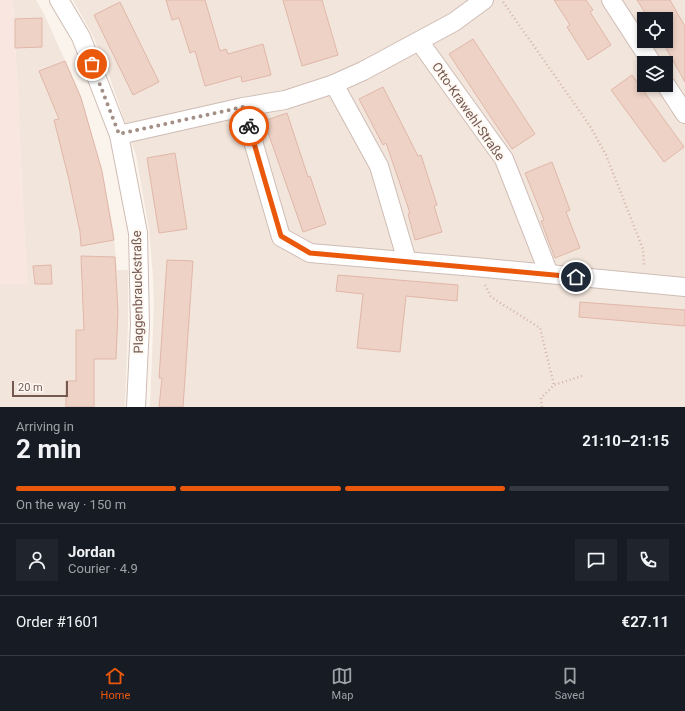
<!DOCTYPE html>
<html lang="en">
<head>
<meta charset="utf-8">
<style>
  :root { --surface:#171b24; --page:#20242c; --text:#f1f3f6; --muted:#9ea1a6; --line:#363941; --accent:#ea580c }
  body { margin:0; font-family:Roboto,sans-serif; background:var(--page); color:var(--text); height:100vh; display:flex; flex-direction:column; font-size:15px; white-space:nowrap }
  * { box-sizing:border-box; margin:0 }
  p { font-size:13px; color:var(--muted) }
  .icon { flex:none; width:22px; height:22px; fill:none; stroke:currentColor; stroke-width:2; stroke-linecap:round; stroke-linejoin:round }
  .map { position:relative; height:407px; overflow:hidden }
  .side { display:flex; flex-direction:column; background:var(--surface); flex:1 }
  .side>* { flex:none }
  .tools { position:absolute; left:637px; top:12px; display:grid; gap:8px }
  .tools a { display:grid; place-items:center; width:36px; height:36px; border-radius:0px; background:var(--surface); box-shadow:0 2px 6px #0003; font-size:20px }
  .scale { position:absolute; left:12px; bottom:10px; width:56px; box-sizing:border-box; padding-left:4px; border:2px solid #755950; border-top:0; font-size:11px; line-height:14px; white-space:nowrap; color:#755950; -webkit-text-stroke:3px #fef8f3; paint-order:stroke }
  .pin { position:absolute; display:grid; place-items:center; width:34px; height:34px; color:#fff; margin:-17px; border:2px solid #fff; border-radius:50%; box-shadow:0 1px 4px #0007 }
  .courier { position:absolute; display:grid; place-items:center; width:40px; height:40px; margin:-20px; border:3px solid #ea580c; border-radius:50%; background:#fff; color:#222; box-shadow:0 1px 5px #0007 }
  .head em { font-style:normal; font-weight:700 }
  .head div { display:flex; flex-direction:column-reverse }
  .head { display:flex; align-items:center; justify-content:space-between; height:68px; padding:0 16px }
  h1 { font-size:26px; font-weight:700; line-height:30px }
  .bar { display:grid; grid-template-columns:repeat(4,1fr); gap:6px 4px; align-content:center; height:48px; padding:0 16px }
  .bar i { height:5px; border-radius:3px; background:var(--line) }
  .bar .current { background:var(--accent) }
  .bar p { grid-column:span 4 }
  .line { display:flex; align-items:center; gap:10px; padding:0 16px; border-top:1px solid var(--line) }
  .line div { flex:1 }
  .round { display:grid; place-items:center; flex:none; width:42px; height:42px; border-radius:0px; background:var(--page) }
  .tabs { display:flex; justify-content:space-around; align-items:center; height:56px; border-top:1px solid var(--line); background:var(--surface); font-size:11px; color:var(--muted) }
  .tabs a { display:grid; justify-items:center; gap:2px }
  .tabs .current { color:var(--accent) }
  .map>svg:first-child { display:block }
</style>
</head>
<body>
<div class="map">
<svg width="685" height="407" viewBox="0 0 685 407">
  <rect width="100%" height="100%" fill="#fbf4ec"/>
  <g fill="#f2e5db" fill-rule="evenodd">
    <polygon points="13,0 36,0 44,14 81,96 102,171 113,228 117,270 128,270 128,324 125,407 0,407 0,284 27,284"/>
    <path d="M 73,0 L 685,0 L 685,407 L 150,407 L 154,304 L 153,277 L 149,229 L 136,155 L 109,75 L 93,36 ZM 644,19 L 666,19 L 666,41 L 644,41 ZM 644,63 L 666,63 L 666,85 L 644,85 Z"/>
  </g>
  <polygon fill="#fae6e1" points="0,0 13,0 27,284 0,284"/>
  <g fill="#eed2c6" stroke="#e0b7a8">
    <polygon points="166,0 205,0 220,51 226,49 228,54 263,44 271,75 242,82 241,76 205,86 195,51 190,53 179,18 172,20"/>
    <polygon points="283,0 322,0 338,55 302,66"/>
    <polygon points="554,0 586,0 593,10 590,12 611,45 588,60 567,27 570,25"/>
    <polygon points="637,0 670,0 679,16 685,26 685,82 662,41 666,41 666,19 649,19"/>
    <polygon points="120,2 159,82 133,95 94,15"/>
    <polygon points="42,18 42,47 15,48 15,19"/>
    <polygon points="473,39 535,134 512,149 449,54"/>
    <polygon points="65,61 81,98 102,171 114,240 81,246 80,232 69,180 54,120 59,119 39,71"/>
    <polygon points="632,75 684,147 664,162 611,90"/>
    <polygon points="383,87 418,156 421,155 437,205 434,206 442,232 415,240 408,214 410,213 386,143 383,145 359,99"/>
    <polygon points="287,113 308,177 310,176 326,224 303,232 264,121"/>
    <polygon points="175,153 187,229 159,233 147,158"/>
    <polygon points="552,162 570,210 566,212 580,248 555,258 541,221 544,220 525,173"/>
    <polygon points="81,256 115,257 118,312 116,359 94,359 94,407 66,407 66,381 76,381 76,330 84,330"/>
    <polygon points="167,260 193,261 183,407 159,407 162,378 159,378"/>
    <polygon points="51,265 52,284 35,284 33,266"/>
    <polygon points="338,275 458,285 457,301 406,296 400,352 357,348 363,294 336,291"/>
    <polygon points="580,302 685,310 685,326 579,317"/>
  </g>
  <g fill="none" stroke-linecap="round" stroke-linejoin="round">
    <g stroke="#cfbdb5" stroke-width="20">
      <g id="minor">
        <polyline points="59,0 81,37 119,135 138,233 140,325 136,407"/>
        <polyline points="611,0 652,63"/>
        <polyline points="419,41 504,159 549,274"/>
        <polyline points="334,84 379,166 407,261"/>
        <polyline points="666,85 685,114"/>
        <polyline points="243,107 281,237 310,253 475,267 685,287"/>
        <polyline points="119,135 243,107 285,100 334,84 363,71 454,22 484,0"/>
      </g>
    </g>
    <g stroke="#d4b5a9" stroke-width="2.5" stroke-dasharray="1 3" stroke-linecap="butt">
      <polyline points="503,2 590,126 606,155 643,249 644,266"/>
      <polyline points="485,285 491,297 540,328 554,385"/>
      <polyline points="542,407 541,398 554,385 582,376"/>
    </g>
    <use href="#minor" stroke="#fff" stroke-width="18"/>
  </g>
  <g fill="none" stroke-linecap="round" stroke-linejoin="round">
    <polyline stroke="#a48f87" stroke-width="4" stroke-dasharray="0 7.2" points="92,64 119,134 243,107 249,126"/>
    <polyline stroke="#ea580c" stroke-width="5" points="249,126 281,236 310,253 576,277"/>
  </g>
  <g text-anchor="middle" stroke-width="4" stroke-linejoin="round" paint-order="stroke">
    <g font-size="13" fill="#755950" stroke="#fef8f3">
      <text transform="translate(469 111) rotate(55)" y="5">Otto-Krawehl-Straße</text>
      <text transform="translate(137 292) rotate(-91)" y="5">Plaggenbrauckstraße</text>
    </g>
  </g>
</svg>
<div class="tools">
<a><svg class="icon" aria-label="locate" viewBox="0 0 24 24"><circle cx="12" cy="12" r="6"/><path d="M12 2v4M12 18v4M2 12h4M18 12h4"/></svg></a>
<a><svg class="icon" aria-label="layers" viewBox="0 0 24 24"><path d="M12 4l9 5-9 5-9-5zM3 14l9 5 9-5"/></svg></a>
</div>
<div class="scale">20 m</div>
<div class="pin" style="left:92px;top:64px;background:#ea580c"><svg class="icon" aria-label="bag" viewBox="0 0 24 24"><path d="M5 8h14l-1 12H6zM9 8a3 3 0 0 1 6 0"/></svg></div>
<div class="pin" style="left:576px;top:277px;background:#1f2937"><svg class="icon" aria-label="home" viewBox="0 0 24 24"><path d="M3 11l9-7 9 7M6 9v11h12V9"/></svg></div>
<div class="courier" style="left:249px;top:126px"><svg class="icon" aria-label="bike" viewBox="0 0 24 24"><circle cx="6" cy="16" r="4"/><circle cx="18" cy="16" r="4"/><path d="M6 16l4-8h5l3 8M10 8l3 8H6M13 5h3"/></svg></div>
</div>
<section class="side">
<div class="head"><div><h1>2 min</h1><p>Arriving in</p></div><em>21:10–21:15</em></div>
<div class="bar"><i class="current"></i><i class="current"></i><i class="current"></i><i></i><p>On the way · 150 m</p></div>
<div class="line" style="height:72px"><a class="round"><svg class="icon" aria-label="person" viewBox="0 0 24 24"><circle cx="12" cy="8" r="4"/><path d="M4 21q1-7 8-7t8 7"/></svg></a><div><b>Jordan</b><p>Courier · 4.9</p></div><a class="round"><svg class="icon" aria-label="chat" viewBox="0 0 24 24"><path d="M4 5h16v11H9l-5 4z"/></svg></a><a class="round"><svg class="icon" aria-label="phone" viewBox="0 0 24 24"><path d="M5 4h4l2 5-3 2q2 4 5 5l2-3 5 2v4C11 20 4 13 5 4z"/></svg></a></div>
<div class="line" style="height:52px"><div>Order #1601</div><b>€27.11</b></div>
</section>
<nav class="tabs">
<a class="current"><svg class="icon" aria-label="home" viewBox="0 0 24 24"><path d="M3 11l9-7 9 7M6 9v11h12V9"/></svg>Home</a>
<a><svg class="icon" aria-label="map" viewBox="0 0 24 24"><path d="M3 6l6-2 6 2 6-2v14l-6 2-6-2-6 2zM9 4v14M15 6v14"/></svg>Map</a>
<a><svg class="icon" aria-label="saved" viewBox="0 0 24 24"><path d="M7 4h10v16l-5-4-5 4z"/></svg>Saved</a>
</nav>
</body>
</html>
